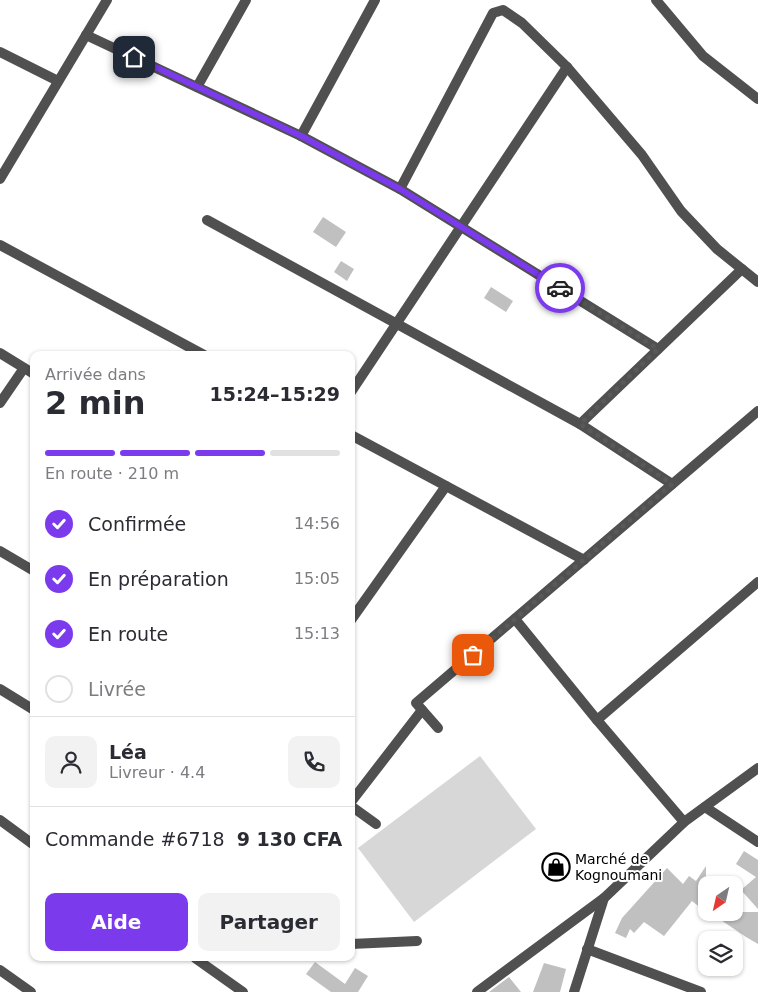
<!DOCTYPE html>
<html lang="fr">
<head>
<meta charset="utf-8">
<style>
  :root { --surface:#fff; --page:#f2f2f3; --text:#2b2b33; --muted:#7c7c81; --line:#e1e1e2; --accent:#7c3aed }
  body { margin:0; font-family:"DejaVu Sans",sans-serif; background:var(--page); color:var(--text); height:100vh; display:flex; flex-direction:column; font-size:19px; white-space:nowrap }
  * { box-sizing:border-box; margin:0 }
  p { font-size:16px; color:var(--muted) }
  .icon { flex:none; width:28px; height:28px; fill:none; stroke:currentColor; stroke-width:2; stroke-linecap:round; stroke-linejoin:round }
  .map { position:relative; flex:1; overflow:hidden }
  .side { position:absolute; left:30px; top:351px; width:325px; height:610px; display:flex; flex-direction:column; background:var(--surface); border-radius:10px; box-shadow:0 1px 4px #0004 }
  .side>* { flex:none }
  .needle { width:32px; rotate:214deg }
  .controls { position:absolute; left:698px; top:876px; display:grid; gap:10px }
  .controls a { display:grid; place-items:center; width:45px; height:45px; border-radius:10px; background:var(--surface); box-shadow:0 1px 4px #0004; font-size:25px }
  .pin { position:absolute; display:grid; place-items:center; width:42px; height:42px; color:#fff; margin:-21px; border-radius:10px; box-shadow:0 2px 8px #0006 }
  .courier { position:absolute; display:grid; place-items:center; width:50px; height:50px; margin:-25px; border:4px solid #7c3aed; border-radius:50%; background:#fff; color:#222; box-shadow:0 1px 6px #0007 }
  .summary em { font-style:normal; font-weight:800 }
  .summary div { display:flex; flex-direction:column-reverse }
  .summary { display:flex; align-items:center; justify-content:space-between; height:85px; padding:0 15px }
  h1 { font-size:32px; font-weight:800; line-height:38px }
  .bar { display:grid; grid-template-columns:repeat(4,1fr); gap:8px 5px; align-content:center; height:60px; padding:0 15px }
  .bar i { height:6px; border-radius:4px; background:var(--line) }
  .bar .current { background:var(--accent) }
  .bar p { grid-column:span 4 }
  .line { display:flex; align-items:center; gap:12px; padding:0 15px; border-top:1px solid var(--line) }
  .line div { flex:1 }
  .round { display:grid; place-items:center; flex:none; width:52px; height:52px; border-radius:10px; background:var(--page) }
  ol { padding:0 15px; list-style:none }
  li { display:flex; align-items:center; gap:15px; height:55px }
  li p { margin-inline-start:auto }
  li .icon { padding:5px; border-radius:50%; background:var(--accent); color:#fff; stroke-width:4 }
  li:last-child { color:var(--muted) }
  li i { width:28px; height:28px; border:2px solid var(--line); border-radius:50% }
  .button { display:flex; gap:10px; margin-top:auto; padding:10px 15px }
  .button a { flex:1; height:58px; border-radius:10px; background:var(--accent); color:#fff; font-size:20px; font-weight:800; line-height:58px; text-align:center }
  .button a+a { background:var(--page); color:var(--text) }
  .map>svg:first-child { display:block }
</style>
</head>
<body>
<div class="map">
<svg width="758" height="992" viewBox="0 0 758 992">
  <rect width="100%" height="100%" fill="#fff"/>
  <polygon fill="#d7d7d7" points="480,756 536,829 414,922 358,848"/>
  <g fill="#c0c0c0">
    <polygon points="323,217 346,232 336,247 313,232"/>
    <polygon points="341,261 354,269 347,281 334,272"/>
    <polygon points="491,287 513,301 506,312 484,298"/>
    <polygon points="744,851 758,860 758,909 741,890 756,877 736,864"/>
    <polygon points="706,866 706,912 692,901 664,936 644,922 634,933 630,929 626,938 615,933 622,918 667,868 683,884 689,876 696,881"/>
    <polygon points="709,912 758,912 758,944 746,937"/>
    <polygon points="315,962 345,984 355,968 368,976 358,992 331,992 306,974"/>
    <polygon points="544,963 566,969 560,992 533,992"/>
    <polygon points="509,977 521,992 489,992"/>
  </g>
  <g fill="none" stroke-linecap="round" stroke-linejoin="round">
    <g stroke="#505050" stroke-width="10">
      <polyline points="656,0 703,56 758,99"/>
      <polyline points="86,35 301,136 400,189 658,349"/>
      <polyline points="0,52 58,81"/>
      <polyline points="197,87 246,0"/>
      <polyline points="301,136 375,0"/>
      <polyline points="0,179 107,0"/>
      <polyline points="400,189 493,13 503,10 522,23 567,67 642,155 681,211 717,249 758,282"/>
      <polyline points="207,220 580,424 672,484"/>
      <polyline points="0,245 204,355"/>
      <polyline points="0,353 34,374"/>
      <polyline points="351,392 567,67"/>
      <polyline points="0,403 24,368"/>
      <polyline points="580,424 742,269"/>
      <polyline points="351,435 584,560"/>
      <polyline points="0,551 34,571"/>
      <polyline points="515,619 597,720 684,822"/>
      <polyline points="351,620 446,486"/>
      <polyline points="0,689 34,710"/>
      <polyline points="597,720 758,582"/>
      <polyline points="438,728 416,703 758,411"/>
      <polyline points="351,802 422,710"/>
      <polyline points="351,806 376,824"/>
      <polyline points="705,807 758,842"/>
      <polyline points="0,820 34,845"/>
      <polyline points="351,944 417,941"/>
      <polyline points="587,949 701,992"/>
      <polyline points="195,958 243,992"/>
      <polyline points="0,970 31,992"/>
      <polyline points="477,992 604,898"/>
    </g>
    <polyline stroke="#505050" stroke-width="10" points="574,992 604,898 684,822 758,768"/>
  </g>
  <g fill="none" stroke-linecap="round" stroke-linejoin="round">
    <polyline stroke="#595959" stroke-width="5" stroke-dasharray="0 9" points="473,655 672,484 580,424 658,349 560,288"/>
    <polyline stroke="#7c3aed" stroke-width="6" points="134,57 301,136 400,189 560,288"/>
  </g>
  <defs>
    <g id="shop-ring" transform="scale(1.4375)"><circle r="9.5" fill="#fff" stroke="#000" stroke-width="1.5"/><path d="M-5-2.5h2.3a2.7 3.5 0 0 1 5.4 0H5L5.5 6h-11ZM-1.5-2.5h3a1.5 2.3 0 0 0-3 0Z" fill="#000"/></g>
  </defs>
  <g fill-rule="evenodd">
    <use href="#shop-ring" x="556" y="867"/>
  </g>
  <g text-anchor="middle" stroke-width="4" stroke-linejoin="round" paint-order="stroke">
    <g font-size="14" fill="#000" stroke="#fff" text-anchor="start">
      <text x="575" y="864">Marché de<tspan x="575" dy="16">Kognoumani</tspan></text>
    </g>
  </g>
</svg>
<div class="controls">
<a><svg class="needle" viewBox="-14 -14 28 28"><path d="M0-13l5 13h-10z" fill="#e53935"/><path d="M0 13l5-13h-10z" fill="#7c7c81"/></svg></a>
<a><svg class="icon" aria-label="layers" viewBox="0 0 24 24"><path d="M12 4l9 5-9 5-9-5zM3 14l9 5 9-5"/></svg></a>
</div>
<div class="pin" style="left:473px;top:655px;background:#ea580c"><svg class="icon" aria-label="bag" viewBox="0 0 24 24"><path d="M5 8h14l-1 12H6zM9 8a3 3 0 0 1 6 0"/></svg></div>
<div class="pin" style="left:134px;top:57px;background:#1f2937"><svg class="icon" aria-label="home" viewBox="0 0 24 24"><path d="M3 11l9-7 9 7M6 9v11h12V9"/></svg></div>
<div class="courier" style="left:560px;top:288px"><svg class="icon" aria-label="car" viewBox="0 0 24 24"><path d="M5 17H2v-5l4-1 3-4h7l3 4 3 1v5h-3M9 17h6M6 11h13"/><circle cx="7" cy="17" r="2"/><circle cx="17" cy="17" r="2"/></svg></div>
<section class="side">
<div class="summary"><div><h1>2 min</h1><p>Arrivée dans</p></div><em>15:24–15:29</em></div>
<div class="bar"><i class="current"></i><i class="current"></i><i class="current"></i><i></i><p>En route · 210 m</p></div>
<ol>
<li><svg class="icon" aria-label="check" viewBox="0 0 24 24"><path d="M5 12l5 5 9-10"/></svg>Confirmée<p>14:56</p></li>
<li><svg class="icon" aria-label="check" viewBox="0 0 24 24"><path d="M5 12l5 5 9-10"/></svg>En préparation<p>15:05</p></li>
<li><svg class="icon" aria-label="check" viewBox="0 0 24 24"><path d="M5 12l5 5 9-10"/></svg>En route<p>15:13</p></li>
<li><i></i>Livrée</li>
</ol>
<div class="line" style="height:90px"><a class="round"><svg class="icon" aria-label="person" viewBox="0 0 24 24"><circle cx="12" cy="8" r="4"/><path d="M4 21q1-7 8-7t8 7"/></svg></a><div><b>Léa</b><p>Livreur · 4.4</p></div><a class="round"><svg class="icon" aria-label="phone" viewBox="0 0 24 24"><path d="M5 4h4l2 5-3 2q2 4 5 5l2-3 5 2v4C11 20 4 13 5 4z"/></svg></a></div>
<div class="line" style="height:65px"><div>Commande #6718</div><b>9 130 CFA</b></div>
<div class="button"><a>Aide</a><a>Partager</a></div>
</section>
</div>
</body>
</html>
